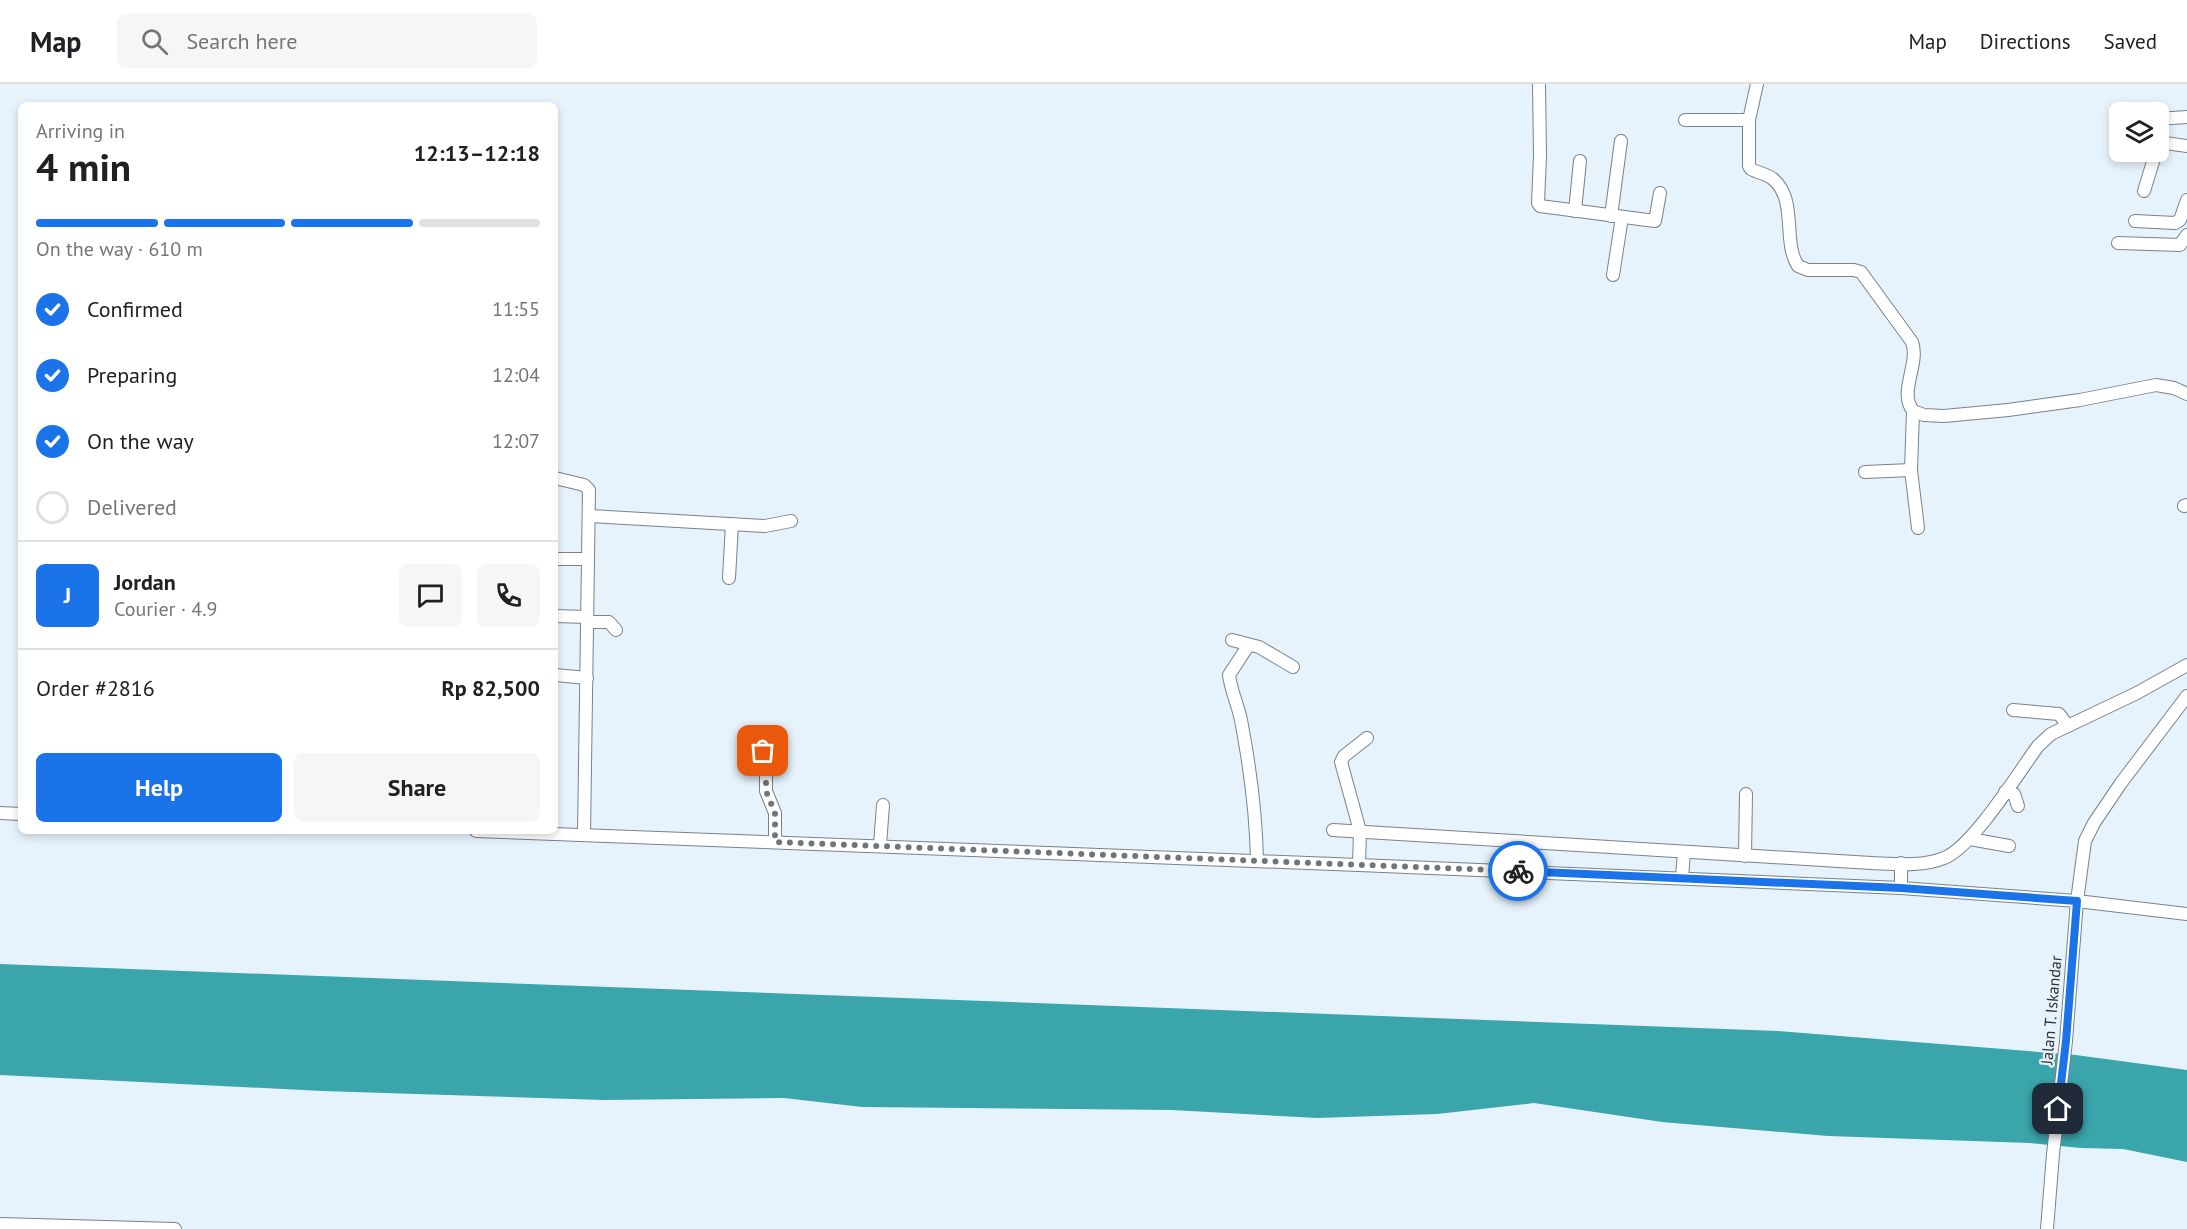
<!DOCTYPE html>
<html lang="en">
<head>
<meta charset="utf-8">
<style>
  :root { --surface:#fff; --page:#f6f6f6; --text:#202124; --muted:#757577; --line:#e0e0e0; --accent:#1a73e8 }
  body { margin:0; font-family:"PT Sans",sans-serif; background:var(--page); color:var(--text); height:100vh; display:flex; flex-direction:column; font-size:22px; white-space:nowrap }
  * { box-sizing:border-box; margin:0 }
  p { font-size:20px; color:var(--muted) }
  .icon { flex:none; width:33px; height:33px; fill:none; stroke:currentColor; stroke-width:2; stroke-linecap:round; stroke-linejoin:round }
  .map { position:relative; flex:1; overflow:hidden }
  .sheet { position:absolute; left:18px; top:18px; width:540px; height:732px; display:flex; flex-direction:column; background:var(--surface); border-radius:9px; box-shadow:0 3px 9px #0003 }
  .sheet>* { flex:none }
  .buttons { position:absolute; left:2109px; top:18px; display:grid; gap:12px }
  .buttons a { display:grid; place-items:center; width:60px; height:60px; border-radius:9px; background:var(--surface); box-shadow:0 3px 9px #0003; font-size:30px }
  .pin { position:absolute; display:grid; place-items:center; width:51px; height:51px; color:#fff; margin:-26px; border-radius:12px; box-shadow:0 3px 9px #0006 }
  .courier { position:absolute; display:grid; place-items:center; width:60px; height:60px; margin:-30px; border:4px solid #1a73e8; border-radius:50%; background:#fff; color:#222; box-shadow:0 2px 8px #0007 }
  .headline em { font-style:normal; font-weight:700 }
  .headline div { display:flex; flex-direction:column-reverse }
  .headline { display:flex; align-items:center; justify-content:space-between; height:102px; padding:0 18px }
  h1 { font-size:39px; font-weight:700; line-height:45px }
  .bar { display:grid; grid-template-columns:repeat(4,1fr); gap:9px 6px; align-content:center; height:72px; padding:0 18px }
  .bar i { height:8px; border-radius:4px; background:var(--line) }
  .bar .on { background:var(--accent) }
  .bar p { grid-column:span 4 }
  .line { display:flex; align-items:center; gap:15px; padding:0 18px; border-top:2px solid var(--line) }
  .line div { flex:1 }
  .round { display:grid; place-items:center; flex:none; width:63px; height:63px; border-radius:9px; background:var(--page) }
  ol { padding:0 18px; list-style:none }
  li { display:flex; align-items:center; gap:18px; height:66px }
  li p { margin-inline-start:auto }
  li .icon { padding:6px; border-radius:50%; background:var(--accent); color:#fff; stroke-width:4 }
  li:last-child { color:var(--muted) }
  li i { width:33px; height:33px; border:3px solid var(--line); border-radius:50% }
  .button { display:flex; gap:12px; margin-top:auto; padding:12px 18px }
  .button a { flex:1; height:69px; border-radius:9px; background:var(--accent); color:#fff; font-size:24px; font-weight:700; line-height:69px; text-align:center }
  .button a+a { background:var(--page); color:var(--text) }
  header { display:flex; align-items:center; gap:36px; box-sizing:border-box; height:84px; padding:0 30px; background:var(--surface); border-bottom:2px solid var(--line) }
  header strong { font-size:28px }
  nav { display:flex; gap:33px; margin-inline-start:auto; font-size:21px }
  .search { width:420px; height:54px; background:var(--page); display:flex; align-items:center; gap:15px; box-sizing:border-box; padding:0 21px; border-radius:9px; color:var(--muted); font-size:22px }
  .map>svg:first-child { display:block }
</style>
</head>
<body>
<header>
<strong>Map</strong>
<div class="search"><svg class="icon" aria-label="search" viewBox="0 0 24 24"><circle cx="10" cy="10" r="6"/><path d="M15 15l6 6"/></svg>Search here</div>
<nav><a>Map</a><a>Directions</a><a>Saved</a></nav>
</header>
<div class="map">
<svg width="2187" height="1145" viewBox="0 0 2187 1145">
  <rect width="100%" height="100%" fill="#e7f3fc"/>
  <polygon fill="#3ba5ac" points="0,880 1778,947 2076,971 2187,986 2187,1078 2123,1065 2081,1064 2030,1059 1828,1052 1662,1038 1534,1019 1437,1030 1317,1034 1172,1026 862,1023 784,1014 604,1016 322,1007 0,991"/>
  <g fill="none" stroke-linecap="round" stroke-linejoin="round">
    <g stroke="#77828a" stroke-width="14">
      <g id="minor">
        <polyline points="1539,0 1540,71 1538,119 1540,122 1655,137 1660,109"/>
        <path d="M 1757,0 L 1749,36 L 1749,82 L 1751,85 C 1758,89 1767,90 1773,95 C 1798,116 1782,158 1798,182 L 1808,186 L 1854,186 L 1861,188 L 1912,258 C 1920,280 1898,308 1913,327 L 1924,331 L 1944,332 L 2008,326 L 2080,316 L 2156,301 L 2174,304 L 2187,310"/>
        <polyline points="2158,35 2187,33"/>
        <polyline points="1685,36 1749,36"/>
        <polyline points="2158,58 2187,62"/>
        <polyline points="2144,107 2156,68"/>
        <polyline points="1575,127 1580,77"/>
        <polyline points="1611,132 1621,57"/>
        <polyline points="2135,137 2175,139 2180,136 2187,116"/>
        <polyline points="2118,159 2180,161 2187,151"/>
        <polyline points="1613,191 1622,133"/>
        <polyline points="1913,327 1911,386 1918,444"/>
        <polyline points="1865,388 1911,386"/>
        <polyline points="555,394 584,401 589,406 584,751"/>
        <polyline points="2184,422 2187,421"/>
        <polyline points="590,432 765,442 791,437"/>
        <polyline points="555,475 588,475"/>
        <polyline points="729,494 732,440"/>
        <polyline points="555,532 587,533"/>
        <polyline points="587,538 609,538 616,546"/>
        <polyline points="1232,556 1259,563 1293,583"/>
        <path d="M 1248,562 L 1229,591 C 1231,607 1238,621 1241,636 C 1250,683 1256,729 1257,776"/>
        <polyline points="555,591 587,594"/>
        <polyline points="2013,626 2059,630 2068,642"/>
        <polyline points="761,648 762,663 766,681 766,707 775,729 775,758"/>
        <polyline points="2005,708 2014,710 2018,722"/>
        <polyline points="0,729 21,730"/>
        <path d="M 1333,746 L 1871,779 C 1895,780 1922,783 1944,774 C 1972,764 2019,688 2038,662 L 2051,650 L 2137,609 L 2187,581"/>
        <polyline points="476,747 1359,781 1901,804 2077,817 2187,830"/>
        <polyline points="1970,755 2009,762"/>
        <polyline points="880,761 883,721"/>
        <polyline points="1745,772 1746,710"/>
        <polyline points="1901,779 1901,804"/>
        <polyline points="1359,781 1360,747 1341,678 1344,672 1367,654"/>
        <polyline points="1682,794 1684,768"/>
        <polyline points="0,1140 175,1145"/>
        <polyline points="2047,1145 2053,1070 2066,957 2077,817 2085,757 2094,739 2121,699 2187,612"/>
      </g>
    </g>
    <use href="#minor" stroke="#fff" stroke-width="12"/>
  </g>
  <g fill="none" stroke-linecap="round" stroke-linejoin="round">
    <polyline stroke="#6e767b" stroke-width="6" stroke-dasharray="0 10.8" points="763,667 766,681 766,707 775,729 775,758 1518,787"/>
    <polyline stroke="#1a73e8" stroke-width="8" points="1518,787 1901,804 2077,817 2066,957 2058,1025"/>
  </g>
  <g text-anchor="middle" stroke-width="4.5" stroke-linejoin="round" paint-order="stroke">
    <g font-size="16" fill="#2d3235" stroke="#e7f3fc">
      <text transform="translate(2051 926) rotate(-85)" y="6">Jalan T. Iskandar</text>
    </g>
  </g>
</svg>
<div class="buttons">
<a><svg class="icon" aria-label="layers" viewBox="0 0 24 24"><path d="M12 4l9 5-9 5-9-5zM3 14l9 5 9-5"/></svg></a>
</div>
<div class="pin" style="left:763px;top:667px;background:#ea580c"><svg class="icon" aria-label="bag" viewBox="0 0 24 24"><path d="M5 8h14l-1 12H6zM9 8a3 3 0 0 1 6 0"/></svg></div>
<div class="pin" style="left:2058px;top:1025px;background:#1f2937"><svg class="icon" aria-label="home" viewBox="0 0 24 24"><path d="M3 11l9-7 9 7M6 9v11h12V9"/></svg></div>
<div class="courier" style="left:1518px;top:787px"><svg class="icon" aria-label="bike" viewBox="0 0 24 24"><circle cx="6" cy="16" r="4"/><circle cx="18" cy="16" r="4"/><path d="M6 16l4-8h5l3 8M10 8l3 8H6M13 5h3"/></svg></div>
<section class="sheet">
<div class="headline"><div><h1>4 min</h1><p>Arriving in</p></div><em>12:13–12:18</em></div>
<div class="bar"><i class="on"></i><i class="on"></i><i class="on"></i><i></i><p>On the way · 610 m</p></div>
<ol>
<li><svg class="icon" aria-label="check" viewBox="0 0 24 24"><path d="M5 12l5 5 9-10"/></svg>Confirmed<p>11:55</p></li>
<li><svg class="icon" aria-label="check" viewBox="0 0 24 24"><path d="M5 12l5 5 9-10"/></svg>Preparing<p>12:04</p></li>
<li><svg class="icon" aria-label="check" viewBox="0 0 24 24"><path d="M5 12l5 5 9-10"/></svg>On the way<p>12:07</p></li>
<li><i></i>Delivered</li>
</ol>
<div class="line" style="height:108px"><b class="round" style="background:var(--accent);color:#fff">J</b><div><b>Jordan</b><p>Courier · 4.9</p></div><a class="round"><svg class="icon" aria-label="chat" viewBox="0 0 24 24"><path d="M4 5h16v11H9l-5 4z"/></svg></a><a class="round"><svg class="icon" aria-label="phone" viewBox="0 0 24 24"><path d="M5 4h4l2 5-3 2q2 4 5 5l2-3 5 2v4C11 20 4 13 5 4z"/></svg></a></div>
<div class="line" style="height:78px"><div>Order #2816</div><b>Rp 82,500</b></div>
<div class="button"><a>Help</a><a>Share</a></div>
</section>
</div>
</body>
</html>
